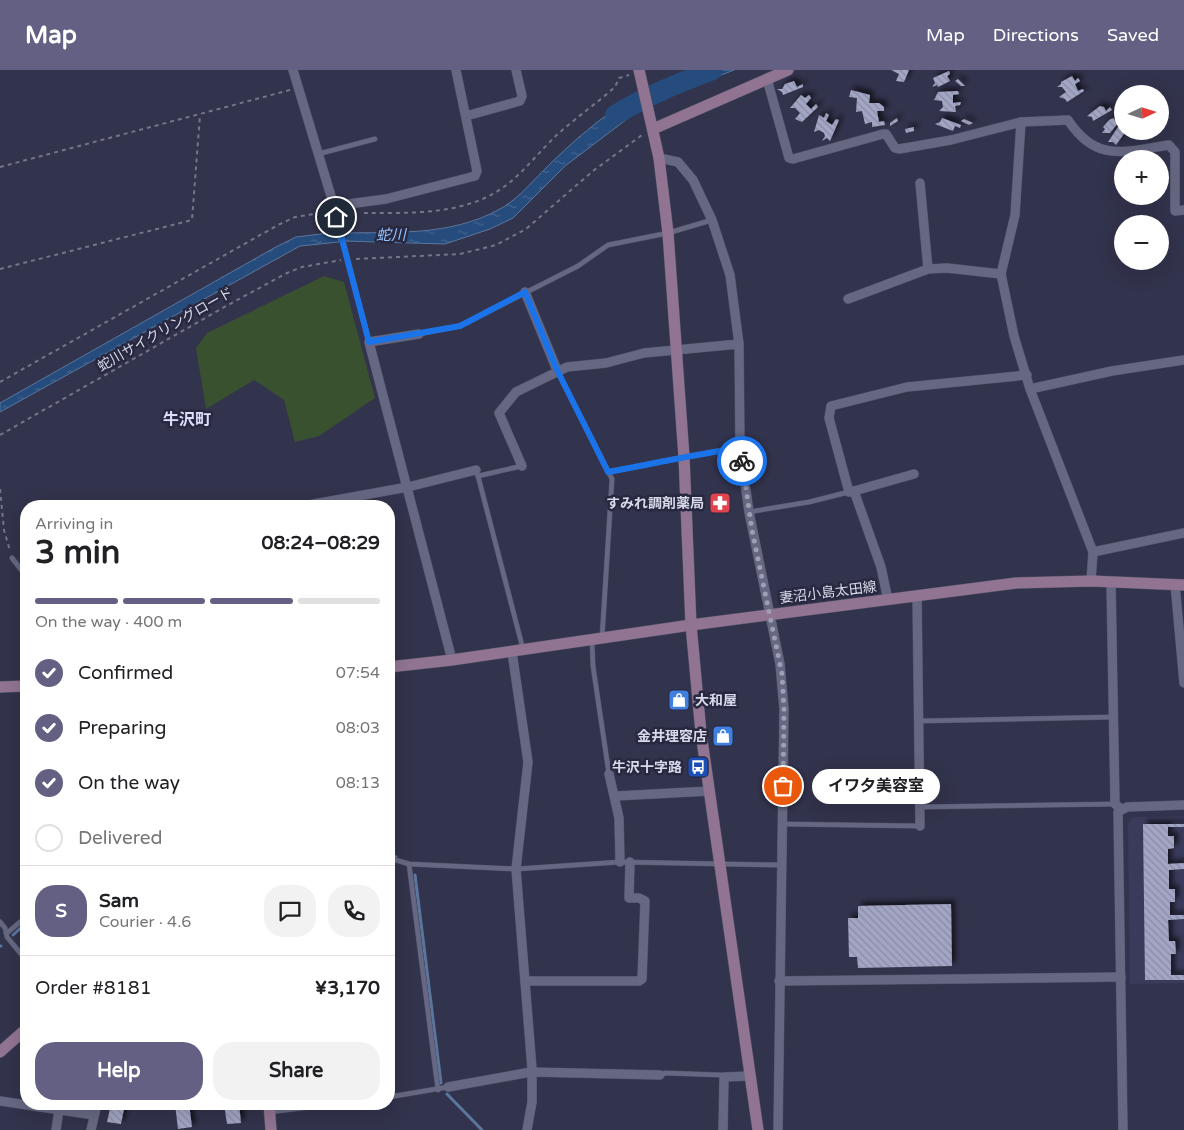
<!DOCTYPE html>
<html lang="en">
<head>
<meta charset="utf-8">
<style>
  :root { --surface:#fff; --page:#f2f2f2; --text:#202124; --muted:#757577; --line:#e0e0e0; --accent:#636084 }
  body { margin:0; font-family:"Varela Round","Noto Sans JP",sans-serif; background:var(--page); color:var(--text); height:100vh; display:flex; flex-direction:column; font-size:19px; white-space:nowrap }
  * { box-sizing:border-box; margin:0 }
  p { font-size:16px; color:var(--muted) }
  .icon { flex:none; width:28px; height:28px; fill:none; stroke:currentColor; stroke-width:2; stroke-linecap:round; stroke-linejoin:round }
  .map { position:relative; flex:1; overflow:hidden }
  .panel { position:absolute; left:20px; top:430px; width:375px; height:610px; display:flex; flex-direction:column; background:var(--surface); border-radius:20px; box-shadow:0 5px 20px #0002 }
  .panel>* { flex:none }
  .needle { width:32px; rotate:86deg }
  .buttons { position:absolute; left:1114px; top:15px; display:grid; gap:10px }
  .buttons a { display:grid; place-items:center; width:55px; height:55px; border-radius:50%; background:var(--surface); box-shadow:0 5px 20px #0002; font-size:25px }
  .pin { position:absolute; display:grid; place-items:center; width:42px; height:42px; color:#fff; margin:-21px; border:2px solid #fff; border-radius:50%; box-shadow:0 1px 5px #0007 }
  .courier { position:absolute; display:grid; place-items:center; width:50px; height:50px; margin:-25px; border:4px solid #1a73e8; border-radius:50%; background:#fff; color:#222; box-shadow:0 1px 6px #0007 }
  .bubble { position:absolute; height:35px; border-radius:18px; background:var(--surface); box-shadow:0 5px 20px #0002; font-size:16px; font-weight:700; line-height:35px; text-align:center }
  .headline em { font-style:normal; font-weight:700 }
  .headline div { display:flex; flex-direction:column-reverse }
  .headline { display:flex; align-items:center; justify-content:space-between; height:85px; padding:0 15px }
  h1 { font-size:32px; font-weight:700; line-height:38px }
  .bar { display:grid; grid-template-columns:repeat(4,1fr); gap:8px 5px; align-content:center; height:60px; padding:0 15px }
  .bar i { height:6px; border-radius:4px; background:var(--line) }
  .bar .on { background:var(--accent) }
  .bar p { grid-column:span 4 }
  .line { display:flex; align-items:center; gap:12px; padding:0 15px; border-top:1px solid var(--line) }
  .line div { flex:1 }
  .round { display:grid; place-items:center; flex:none; width:52px; height:52px; border-radius:20px; background:var(--page) }
  ol { padding:0 15px; list-style:none }
  li { display:flex; align-items:center; gap:15px; height:55px }
  li p { margin-inline-start:auto }
  li .icon { padding:5px; border-radius:50%; background:var(--accent); color:#fff; stroke-width:4 }
  li:last-child { color:var(--muted) }
  li i { width:28px; height:28px; border:2px solid var(--line); border-radius:50% }
  .button { display:flex; gap:10px; margin-top:auto; padding:10px 15px }
  .button a { flex:1; height:58px; border-radius:20px; background:var(--accent); color:#fff; font-size:20px; font-weight:700; line-height:58px; text-align:center }
  .button a+a { background:var(--page); color:var(--text) }
  header { display:flex; align-items:center; gap:30px; box-sizing:border-box; height:70px; padding:0 25px; background:var(--accent); color:#fff }
  header strong { font-size:24px }
  nav { display:flex; gap:28px; margin-inline-start:auto; font-size:18px }
  .map>svg:first-child { display:block }
</style>
</head>
<body>
<header>
<strong>Map</strong>
<nav><a>Map</a><a>Directions</a><a>Saved</a></nav>
</header>
<div class="map">
<svg width="1184" height="1060" viewBox="0 0 1184 1060">
  <defs>
    <pattern id="water-ripples" width="26" height="14" patternUnits="userSpaceOnUse" patternTransform="scale(1.25)"><rect width="26" height="14" fill="#254c7d"/><path d="M2 4q2-2 4 0t4 0M15 11q2-2 4 0t4 0" fill="none" stroke="#44658f"/></pattern>
    <pattern id="building-back-hatch" width="6" height="6" patternUnits="userSpaceOnUse" patternTransform="scale(1.25)"><rect width="6" height="6" fill="#a2a5c3"/><path d="M-1 5l2 2M0 0l6 6M5-1l2 2" fill="none" stroke="#8a8ca4"/></pattern>
    <filter id="shadow"><feDropShadow dx="4" dy="-4" stdDeviation="2.5" flood-color="#0009"/></filter>
  </defs>
  <rect width="100%" height="100%" fill="#32334c"/>
  <polygon fill="#3a3b5a" points="1184,746 1184,913 1130,914 1128,754 1133,747"/>
  <polygon fill="#39512f" points="324,206 344,212 375,328 319,366 295,372 284,330 254,310 206,339 196,278 207,263"/>
  <g fill="url(#water-ripples)" stroke="#5b769d">
    <polygon points="697,0 734,0 661,29 658,14"/>
    <path d="M 636,27 L 639,40 L 565,96 L 513,148 L 490,159 L 445,174 L 344,171 L 342,163 C 395,162 450,166 498,140 C 516,131 530,114 544,100 C 569,75 604,43 636,27 Z"/>
    <polygon points="337,162 339,172 300,176 0,342 0,333 274,178 296,167"/>
  </g>
  <g fill="none" stroke-linecap="round" stroke-linejoin="round">
    <g stroke="#5b769d" stroke-width="3">
      <polyline points="389,785 396,787"/>
      <polyline points="415,805 441,1013"/>
      <polyline points="13,865 26,853"/>
      <polyline points="0,876 1,876"/>
      <polyline points="447,1024 482,1060"/>
    </g>
    <path stroke="#254c7d" stroke-width="20" d="M 615,45 C 646,26 679,13 713,0"/>
  </g>
  <g fill="url(#building-back-hatch)" filter="url(#shadow)">
    <polygon points="891,0 909,0 904,12 896,11 899,4"/>
    <polygon points="949,1 950,4 947,6 950,11 938,17 937,15 932,17 935,13 933,8"/>
    <polygon points="1072,6 1075,11 1078,8 1080,11 1075,14 1078,21 1083,19 1084,21 1067,32 1065,29 1059,27 1066,22 1062,17 1057,17 1061,14 1061,12"/>
    <polygon points="958,9 965,16 961,16 955,11"/>
    <polygon points="794,11 797,17 803,14 803,17 783,25 782,22 777,19 782,19 785,14"/>
    <polygon points="851,20 870,25 869,33 879,33 884,37 884,41 877,41 879,52 884,51 885,55 872,57 872,52 865,54 862,41 856,42 857,28 849,27"/>
    <polygon points="958,21 959,24 953,25 953,33 961,32 960,35 955,36 956,42 939,41 943,37 942,31 934,30 938,22"/>
    <polygon points="801,25 805,28 809,25 811,28 806,34 811,39 816,34 818,37 802,52 795,49 800,43 795,38 790,38"/>
    <polygon points="1100,36 1104,37 1106,41 1110,37 1112,40 1093,51 1092,47 1087,46"/>
    <polygon points="826,43 829,45 826,51 832,55 836,49 839,50 830,71 827,68 822,71 825,66 824,63 819,60 814,62 819,45 824,48"/>
    <polygon points="1119,47 1122,48 1110,63 1102,63 1105,59 1103,57 1109,50 1113,48 1115,50"/>
    <polygon points="897,48 898,51 890,56 890,53"/>
    <polygon points="942,48 961,55 960,58 955,56 953,61 935,54 940,52"/>
    <polygon points="964,49 973,53 969,55 961,51"/>
    <polygon points="914,57 914,61 906,63 905,59"/>
    <polygon points="1118,57 1126,61 1116,75 1113,72 1108,72"/>
    <polygon points="1143,754 1184,754 1184,757 1168,757 1168,766 1174,766 1174,778 1168,779 1168,794 1184,793 1184,799 1169,800 1169,819 1175,819 1175,832 1170,832 1170,845 1184,845 1184,849 1168,850 1169,871 1175,871 1176,884 1171,884 1171,905 1184,905 1184,910 1145,910"/>
    <polygon points="951,834 952,896 858,898 857,887 849,887 848,848 858,848 858,836"/>
    <polygon points="111,1034 125,1034 121,1054 107,1052"/>
    <polygon points="175,1034 189,1034 192,1057 178,1059"/>
    <polygon points="224,1034 239,1034 241,1053 227,1054"/>
  </g>
  <g fill="none" stroke-linecap="round" stroke-linejoin="round">
    <g stroke="#4f5065" stroke-width="5.5">
      <g id="lane">
        <polyline points="318,84 375,69"/>
        <polyline points="334,136 369,272"/>
        <polyline points="419,264 460,256 578,196 608,175 668,163 712,150"/>
        <polyline points="558,302 612,409 602,568"/>
        <path d="M 608,402 C 652,394 695,384 739,378"/>
        <polyline points="477,404 478,406 522,396"/>
        <polyline points="478,406 523,579"/>
        <polyline points="749,442 809,432 849,422"/>
        <polyline points="12,488 26,506"/>
        <polyline points="592,571 593,596 609,704"/>
        <polyline points="919,651 1114,647"/>
        <polyline points="921,737 1115,734"/>
        <polyline points="782,754 920,756"/>
        <polyline points="389,788 409,794 516,799 620,792 781,795"/>
        <polyline points="409,794 438,1020"/>
        <polyline points="0,852 5,858 7,867 26,890"/>
        <polyline points="7,863 26,847"/>
        <polyline points="660,1005 665,1003 721,1005 724,1007"/>
        <polyline points="389,1027 448,1017"/>
        <polyline points="270,1042 333,1034"/>
      </g>
    </g>
    <g stroke="#4f5065" stroke-width="10">
      <g id="street">
        <polyline points="293,0 334,136 386,129 475,106 477,101 456,0"/>
        <path d="M 767,9 L 789,88 L 793,89 L 883,64 L 886,64 L 895,78 L 899,79 L 951,70 L 1021,52 L 1068,50 C 1097,94 1125,81 1169,75 L 1175,82 L 1175,141 L 1184,140"/>
        <polyline points="466,46 520,31 522,26 516,0"/>
        <polyline points="1021,52 1015,145 1001,204 1014,266 1030,319 1093,482 1091,511"/>
        <polyline points="659,88 678,92 693,110 712,150 730,205 739,274 740,378 749,442 780,594 784,639 778,1060"/>
        <polyline points="920,113 928,199"/>
        <polyline points="525,222 557,300"/>
        <polyline points="848,229 928,199 947,198 1001,204"/>
        <polyline points="419,264 369,272 452,590"/>
        <polyline points="1030,319 1112,301 1184,290"/>
        <polyline points="522,396 499,343 516,322 567,297 606,293 644,283 739,274"/>
        <polyline points="854,421 914,404"/>
        <polyline points="303,436 408,417 476,400"/>
        <polyline points="1093,482 1184,463"/>
        <polyline points="1111,512 1115,734 1121,739"/>
        <polyline points="1175,514 1184,613"/>
        <polyline points="917,526 920,756"/>
        <polyline points="888,530 881,497 854,421 849,422 829,348 831,336 907,317 1027,305"/>
        <polyline points="512,582 528,692 516,799 532,999 532,1032 527,1060"/>
        <polyline points="609,704 619,748 620,792"/>
        <polyline points="616,726 710,721"/>
        <polyline points="525,911 639,911 642,909 645,831 639,828 629,828 630,792"/>
        <polyline points="779,911 1121,907"/>
        <polyline points="448,1017 531,1002 660,1005"/>
        <polyline points="0,1031 94,1045"/>
        <polyline points="56,1060 59,1040"/>
        <polyline points="91,1060 97,1034"/>
        <polyline points="723,1060 724,1007 750,1006"/>
        <polyline points="1123,1060 1118,742 1127,737 1184,735"/>
      </g>
    </g>
    <g stroke="#4f5065" stroke-width="12">
      <g id="secondary">
        <polyline points="639,0 659,88 668,163 684,387 691,555 701,663 758,1060"/>
        <polyline points="653,59 788,0"/>
        <polyline points="389,597 452,590 691,555 1016,513 1091,511 1184,515"/>
        <polyline points="0,617 26,616"/>
        <polyline points="0,982 26,959"/>
        <polyline points="269,1034 271,1060"/>
      </g>
    </g>
    <g stroke="#74758a" stroke-width="2" stroke-dasharray="4 4" stroke-linecap="butt">
      <polyline points="0,97 290,20"/>
      <path d="M 364,143 C 405,143 453,145 491,125 C 518,111 537,83 559,63 C 577,47 597,33 615,17 L 619,8 L 629,5"/>
      <polyline points="356,189 460,184 496,175 526,159 593,101 642,65"/>
      <polyline points="0,199 192,150 200,45"/>
      <polyline points="0,312 278,155 295,147 326,142"/>
      <polyline points="0,365 228,235 287,203 302,197 341,190"/>
      <polyline points="0,419 4,460 10,481"/>
    </g>
    <use href="#lane" stroke="#666883" stroke-width="4.5"/>
    <use href="#street" stroke="#666883" stroke-width="9"/>
    <use href="#secondary" stroke="#917491" stroke-width="11"/>
  </g>
  <g fill="none" stroke-linecap="round" stroke-linejoin="round">
    <polyline stroke="#9e9fb2" stroke-width="5" stroke-dasharray="0 9" points="742,391 752,460 782,604 784,639 783,716"/>
    <path stroke="#1a73e8" stroke-width="6" d="M 336,147 L 369,272 L 460,256 L 525,222 L 557,300 L 608,402 C 652,394 696,384 740,378 L 742,391"/>
  </g>
  <defs>
    <g id="pharmacy-square" transform="scale(1.125)"><rect x="-9" y="-9" width="18" height="18" rx="4" fill="#e0444e" stroke="#282941"/><path d="M-2-6h4v4h4v4h-4v4h-4v-4h-4v-4h4Z" fill="#fff"/></g>
    <g id="shop-square" transform="scale(1.125)"><rect x="-9" y="-9" width="18" height="18" rx="4" fill="#3f7fe0" stroke="#282941"/><path d="M-5-2.5h2.3a2.7 3.5 0 0 1 5.4 0H5L5.5 6h-11ZM-1.5-2.5h3a1.5 2.3 0 0 0-3 0Z" fill="#fff"/></g>
    <g id="bus-square" transform="scale(1.125)"><rect x="-9" y="-9" width="18" height="18" rx="4" fill="#1a4fb4" stroke="#282941"/><path d="M-5-6H5V4H4V6H2V4H-2V6H-4V4H-5ZM-3.5-4V0h7V-4ZM-3.5 1.2v1.5H-2V1.2ZM2 1.2v1.5H3.5V1.2Z" fill="#fff"/></g>
  </defs>
  <g fill-rule="evenodd">
    <use href="#pharmacy-square" x="720" y="433"/>
    <use href="#shop-square" x="679" y="630"/>
    <use href="#shop-square" x="723" y="666"/>
    <use href="#bus-square" x="698" y="697"/>
  </g>
  <g text-anchor="middle" stroke-width="5" stroke-linejoin="round" paint-order="stroke">
    <g font-size="14" fill="#d8d9e9" stroke="#282941">
      <text transform="translate(165 259) rotate(-30)" y="5">蛇川サイクリングロード</text>
      <text transform="translate(828 522) rotate(-7)" y="5">妻沼小島太田線</text>
    </g>
    <g font-size="14" font-weight="bold" fill="#d8d9e9" stroke="#282941" text-anchor="end">
      <text x="704" y="438">すみれ調剤薬局</text>
      <text x="695" y="635" text-anchor="start">大和屋</text>
      <text x="707" y="671">金井理容店</text>
      <text x="682" y="702">牛沢十字路</text>
    </g>
    <g font-size="15" font-style="italic" fill="#94c3fe" stroke="#282941">
      <text transform="translate(391 165) rotate(-1)" y="5">蛇川</text>
    </g>
    <g font-size="16" font-weight="bold" fill="#dfddfb" stroke="#282941">
      <text x="187" y="355">牛沢町</text>
    </g>
  </g>
</svg>
<div class="buttons">
<a><svg class="needle" viewBox="-14 -14 28 28"><path d="M0-13l5 13h-10z" fill="#e53935"/><path d="M0 13l5-13h-10z" fill="#757577"/></svg></a>
<a>+</a>
<a>−</a>
</div>
<div class="pin" style="left:783px;top:716px;background:#ea580c"><svg class="icon" aria-label="bag" viewBox="0 0 24 24"><path d="M5 8h14l-1 12H6zM9 8a3 3 0 0 1 6 0"/></svg></div>
<div class="pin" style="left:336px;top:147px;background:#1f2937"><svg class="icon" aria-label="home" viewBox="0 0 24 24"><path d="M3 11l9-7 9 7M6 9v11h12V9"/></svg></div>
<div class="courier" style="left:742px;top:391px"><svg class="icon" aria-label="bike" viewBox="0 0 24 24"><circle cx="6" cy="16" r="4"/><circle cx="18" cy="16" r="4"/><path d="M6 16l4-8h5l3 8M10 8l3 8H6M13 5h3"/></svg></div>
<div class="bubble" style="left:812px;top:699px;width:128px">イワ夕美容室</div>
<section class="panel">
<div class="headline"><div><h1>3 min</h1><p>Arriving in</p></div><em>08:24–08:29</em></div>
<div class="bar"><i class="on"></i><i class="on"></i><i class="on"></i><i></i><p>On the way · 400 m</p></div>
<ol>
<li><svg class="icon" aria-label="check" viewBox="0 0 24 24"><path d="M5 12l5 5 9-10"/></svg>Confirmed<p>07:54</p></li>
<li><svg class="icon" aria-label="check" viewBox="0 0 24 24"><path d="M5 12l5 5 9-10"/></svg>Preparing<p>08:03</p></li>
<li><svg class="icon" aria-label="check" viewBox="0 0 24 24"><path d="M5 12l5 5 9-10"/></svg>On the way<p>08:13</p></li>
<li><i></i>Delivered</li>
</ol>
<div class="line" style="height:90px"><b class="round" style="background:var(--accent);color:#fff">S</b><div><b>Sam</b><p>Courier · 4.6</p></div><a class="round"><svg class="icon" aria-label="chat" viewBox="0 0 24 24"><path d="M4 5h16v11H9l-5 4z"/></svg></a><a class="round"><svg class="icon" aria-label="phone" viewBox="0 0 24 24"><path d="M5 4h4l2 5-3 2q2 4 5 5l2-3 5 2v4C11 20 4 13 5 4z"/></svg></a></div>
<div class="line" style="height:65px"><div>Order #8181</div><b>¥3,170</b></div>
<div class="button"><a>Help</a><a>Share</a></div>
</section>
</div>
</body>
</html>
